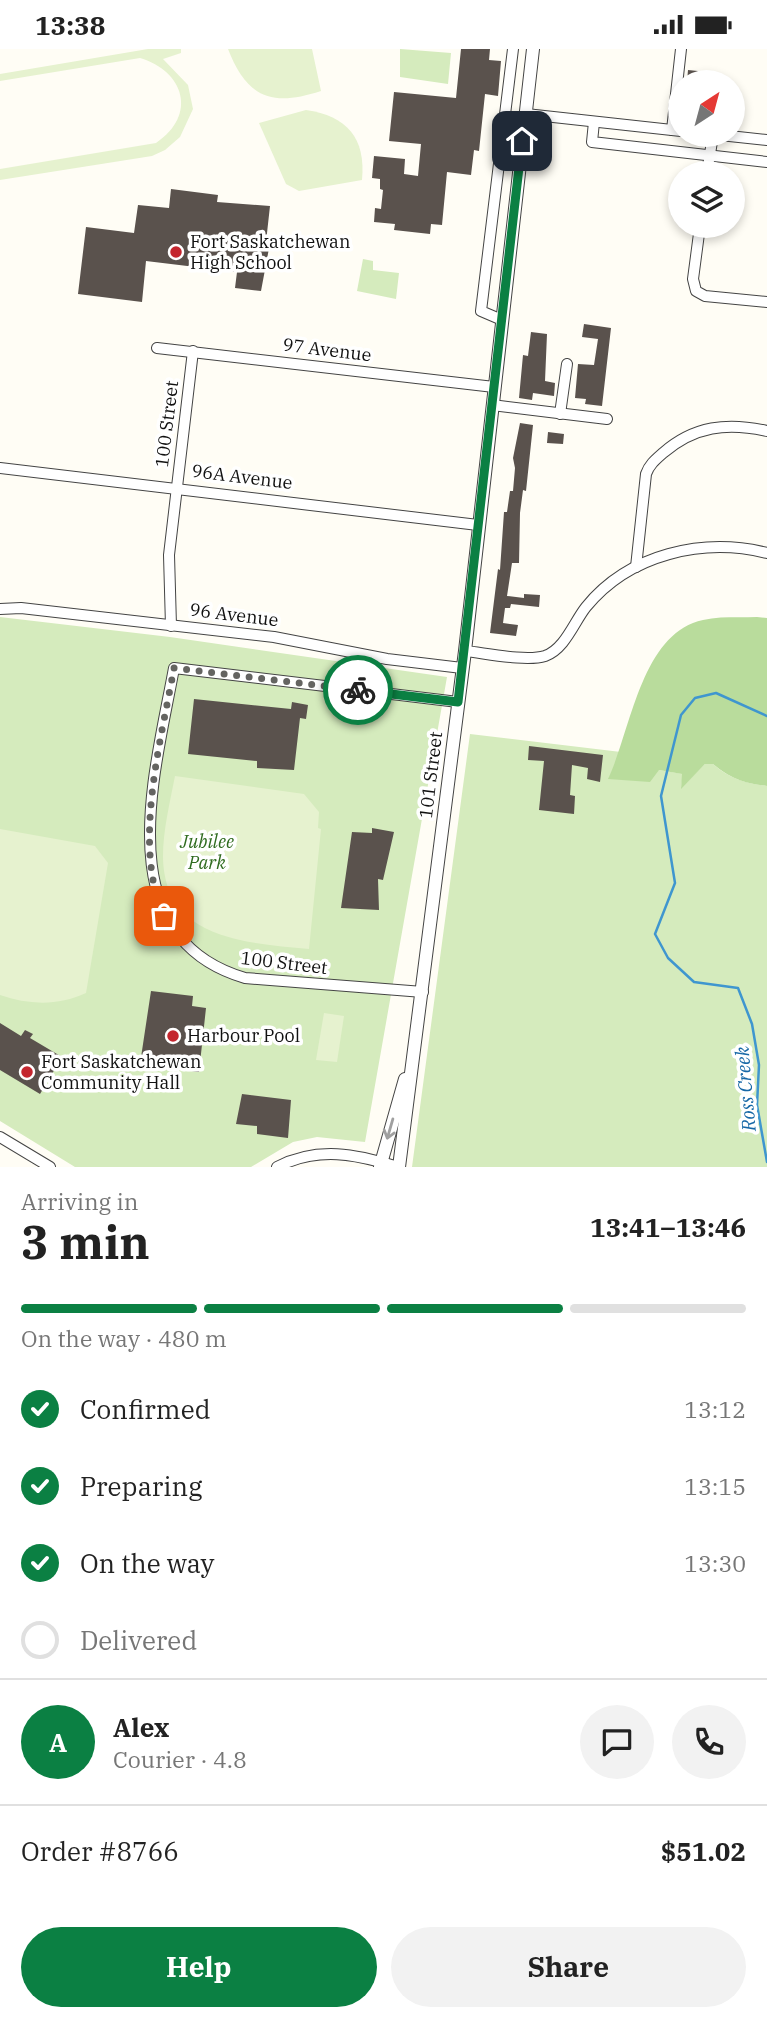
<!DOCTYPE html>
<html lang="en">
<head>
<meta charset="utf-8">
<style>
  :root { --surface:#fff; --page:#f2f2f2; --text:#222; --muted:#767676; --line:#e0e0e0; --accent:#0b8043 }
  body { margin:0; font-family:"IBM Plex Serif",serif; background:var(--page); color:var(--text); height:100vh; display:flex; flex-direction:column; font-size:26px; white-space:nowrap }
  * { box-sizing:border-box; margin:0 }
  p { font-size:23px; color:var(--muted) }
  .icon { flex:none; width:38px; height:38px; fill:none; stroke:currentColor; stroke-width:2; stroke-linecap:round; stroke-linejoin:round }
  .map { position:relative; height:1118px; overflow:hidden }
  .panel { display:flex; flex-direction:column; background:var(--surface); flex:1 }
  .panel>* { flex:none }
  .needle { width:46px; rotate:36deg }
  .tools { position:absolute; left:668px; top:21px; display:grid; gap:14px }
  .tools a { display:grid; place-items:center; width:77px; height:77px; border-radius:50%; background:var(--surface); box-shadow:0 4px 10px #0003; font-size:35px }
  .pin { position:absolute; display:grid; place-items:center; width:60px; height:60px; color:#fff; margin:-30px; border-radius:14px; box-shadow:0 4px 10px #0006 }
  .courier { position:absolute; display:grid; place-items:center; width:70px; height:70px; margin:-35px; border:5px solid #0b8043; border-radius:50%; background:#fff; color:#222; box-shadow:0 2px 9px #0007 }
  .head em { font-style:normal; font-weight:700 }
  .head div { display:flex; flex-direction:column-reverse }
  .head { display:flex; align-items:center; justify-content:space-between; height:119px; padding:0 21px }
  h1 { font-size:46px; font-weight:700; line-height:52px }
  .bar { display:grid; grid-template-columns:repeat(4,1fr); gap:10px 7px; align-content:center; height:84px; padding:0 21px }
  .bar i { height:9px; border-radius:5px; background:var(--line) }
  .bar .selected { background:var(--accent) }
  .bar p { grid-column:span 4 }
  .line { display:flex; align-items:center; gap:18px; padding:0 21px; border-top:2px solid var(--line) }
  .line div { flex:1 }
  .round { display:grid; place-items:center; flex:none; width:74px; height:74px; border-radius:37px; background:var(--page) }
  ol { padding:0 21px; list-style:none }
  li { display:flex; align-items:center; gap:21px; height:77px }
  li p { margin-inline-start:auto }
  li .icon { padding:7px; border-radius:50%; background:var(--accent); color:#fff; stroke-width:4 }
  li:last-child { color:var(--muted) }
  li i { width:38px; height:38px; border:4px solid var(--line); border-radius:50% }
  .primary-button { display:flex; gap:14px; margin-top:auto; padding:14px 21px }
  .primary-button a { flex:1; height:80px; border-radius:42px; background:var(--accent); color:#fff; font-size:28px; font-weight:700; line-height:80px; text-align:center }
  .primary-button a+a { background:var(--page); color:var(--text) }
  .status { display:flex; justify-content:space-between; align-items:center; height:49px; padding:0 35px; background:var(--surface); direction:ltr }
  .status svg { height:19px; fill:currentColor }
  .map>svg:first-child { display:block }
</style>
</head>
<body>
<div class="status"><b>13:38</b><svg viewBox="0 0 49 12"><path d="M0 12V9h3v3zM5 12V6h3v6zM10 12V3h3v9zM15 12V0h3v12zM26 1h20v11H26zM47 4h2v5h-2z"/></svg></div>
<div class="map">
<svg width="767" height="1118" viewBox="0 0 767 1118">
  <rect width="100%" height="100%" fill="#fffdf5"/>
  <g fill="#d5ebbd">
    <polygon points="400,0 451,4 448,35 400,28"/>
    <polygon points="363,210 373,212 373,221 399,224 396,250 357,242"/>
    <polygon points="0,568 170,588 447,628 365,1093 317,1088 293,1093 251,1118 75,1118 0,1072"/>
    <path d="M 470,685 L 621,703 L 609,729 L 659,721 L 683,725 L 681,739 L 705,715 L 713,715 C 730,730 745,734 767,737 L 767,1118 L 412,1118 Z"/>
  </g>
  <path fill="#b9dc9c" d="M 757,568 L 767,569 L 767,737 C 744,734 731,730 713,715 L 705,715 L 681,740 L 682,725 L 659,721 L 650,733 L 608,730 C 631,682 641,584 703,571 C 720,567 739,569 757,568 Z"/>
  <g fill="#e6f2cf">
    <path d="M 148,0 L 181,0 L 181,4 L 163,10 L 188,36 L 193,60 L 180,88 L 165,101 L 152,107 L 0,131 L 0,120 L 156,94 C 198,66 184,22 140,9 L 0,32 L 0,25 Z"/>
    <path d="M 228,0 L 312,0 L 321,42 C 272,58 247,49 228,0 Z"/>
    <path d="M 306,61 C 347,67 366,89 362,131 L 299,142 L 286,135 L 259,74 Z"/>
    <path d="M 175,727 L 304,745 L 319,763 L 318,779 L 321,780 L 309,900 C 246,894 164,890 163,808 C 163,781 170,753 175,727 Z"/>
    <path d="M 0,780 L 95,797 L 108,814 L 86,944 C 58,957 29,956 0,946 Z"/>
    <polygon points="324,964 344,967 337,1013 316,1011"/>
  </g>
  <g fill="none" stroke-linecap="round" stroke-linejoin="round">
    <polyline stroke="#3f96cf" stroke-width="2.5" points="767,667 716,644 695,649 681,666 661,747 675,834 655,885 668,909 694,933 738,939 752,975 759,1016 757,1056 767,1113"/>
  </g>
  <g fill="#5a524d">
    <polygon points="461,0 490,0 489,11 501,12 498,47 485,45 479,102 474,101 471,126 447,123 442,176 431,175 430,185 394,181 395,175 374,173 375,159 381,160 383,141 380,140 380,130 372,129 374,107 405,110 404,125 418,127 421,95 389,92 394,43 456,49"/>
    <polygon points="688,21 717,24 717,33 687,33"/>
    <polygon points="171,140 218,146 217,153 270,157 266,193 270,194 261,242 235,239 237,223 146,212 142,253 78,245 86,178 134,184 138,156 169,159"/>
    <polygon points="584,275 611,279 602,357 585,355 586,350 575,349 578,315 594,316 598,290 582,288"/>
    <polygon points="531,283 547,285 545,332 555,334 554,347 533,344 532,351 519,349 523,306 528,307"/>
    <polygon points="520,374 533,376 526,442 523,441 520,464 519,514 512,514 507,547 524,549 524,545 540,546 539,558 511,555 510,559 505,559 503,574 518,576 516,587 490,584 498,520 500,521 504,463 507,463 510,442 513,442 515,419 513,409"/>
    <polygon points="548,383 564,385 563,395 547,394"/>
    <polygon points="194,650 291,660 292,653 308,656 306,670 300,669 294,721 257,719 257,712 188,705"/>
    <polygon points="529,697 603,706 600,733 587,730 588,719 572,716 570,746 575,747 574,765 539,761 544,712 528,711"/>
    <polygon points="372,779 394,783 383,831 378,830 379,861 341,859 352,783 372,784"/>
    <polygon points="151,942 193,947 192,957 206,959 199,1023 140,1015"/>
    <polygon points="0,974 21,987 25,981 33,985 30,989 62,1008 40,1045 0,1021"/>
    <polygon points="242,1045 291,1051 288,1089 257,1085 257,1077 236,1075"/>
  </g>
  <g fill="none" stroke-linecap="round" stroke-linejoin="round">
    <g stroke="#444" stroke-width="12">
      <g id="minor">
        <polyline points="526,65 681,82"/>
        <polyline points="594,73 592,93 767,113"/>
        <polyline points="672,81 681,0"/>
        <polyline points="720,86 767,91"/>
        <polyline points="707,124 713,86"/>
        <polyline points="700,177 693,230 696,242 705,247 767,253"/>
        <polyline points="502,271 481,262 513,0"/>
        <polyline points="157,299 494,338"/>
        <polyline points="492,356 607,370"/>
        <polyline points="560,365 567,315"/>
        <polyline points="0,419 478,476"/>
        <path d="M 636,518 L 646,425 C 649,416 655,411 663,404 C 694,377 727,373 767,382"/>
        <polyline points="0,560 21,559 274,588 387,610 462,619"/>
        <polyline points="171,577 169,506 193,302"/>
        <path d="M 465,602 C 485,604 526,613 545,607 C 565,600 574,573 586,558 C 629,505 703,488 767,504"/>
        <path d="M 423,943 L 245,929 C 106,888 155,724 174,619 L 458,653"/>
        <polyline points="0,1088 50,1118"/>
        <path d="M 277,1118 C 318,1097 356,1105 398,1118"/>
      </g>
    </g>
    <g stroke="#444" stroke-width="14">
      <g id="tertiary">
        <polyline points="380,1118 405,1030"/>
        <polyline points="399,1118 465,602 533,0"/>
      </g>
    </g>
    <use href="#minor" stroke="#fff" stroke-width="10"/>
    <use href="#tertiary" stroke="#fff" stroke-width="12"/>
  </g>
  <defs><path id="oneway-shaft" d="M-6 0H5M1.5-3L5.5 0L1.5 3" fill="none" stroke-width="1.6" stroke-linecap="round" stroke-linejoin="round" transform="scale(1.75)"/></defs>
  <use stroke="#a0a0a0" href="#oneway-shaft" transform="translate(390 1080) rotate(106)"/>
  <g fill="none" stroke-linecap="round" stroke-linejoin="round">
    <path stroke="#646461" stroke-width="7" stroke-dasharray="0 12.6" d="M 164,867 C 132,797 161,692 174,619 L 358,641"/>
    <polyline stroke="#0b8043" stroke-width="9" points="358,641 458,653 522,92"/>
  </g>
  <g fill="#c4262e" stroke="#fff" stroke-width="2.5">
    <circle cx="176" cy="203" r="7"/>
    <circle cx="173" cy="987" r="7"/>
    <circle cx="27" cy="1023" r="7"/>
  </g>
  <g text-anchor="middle" stroke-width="7" stroke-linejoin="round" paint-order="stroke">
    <g font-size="18" fill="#111" stroke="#fff" text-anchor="start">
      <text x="190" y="199">Fort Saskatchewan<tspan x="190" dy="21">High School</tspan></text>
      <text x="187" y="993">Harbour Pool</text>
      <text x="41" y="1019">Fort Saskatchewan<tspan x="41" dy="21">Community Hall</tspan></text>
    </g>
    <g font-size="18" fill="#111" stroke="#fff">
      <text transform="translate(327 301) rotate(7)" y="6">97 Avenue</text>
      <text transform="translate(167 375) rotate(-83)" y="6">100 Street</text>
      <text transform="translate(242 428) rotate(7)" y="6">96A Avenue</text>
      <text transform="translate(234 566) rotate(7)" y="6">96 Avenue</text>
      <text transform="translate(431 726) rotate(-83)" y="6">101 Street</text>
      <text transform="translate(284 914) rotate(7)" y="6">100 Street</text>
    </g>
    <g font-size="18" font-style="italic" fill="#2f6b1f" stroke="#fff">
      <text x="207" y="799">Jubilee<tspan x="207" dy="21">Park</tspan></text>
    </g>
    <g font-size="19" font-style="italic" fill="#1768a6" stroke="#fff">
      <text transform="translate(745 1040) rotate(-95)" y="7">Ross Creek</text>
    </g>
  </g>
</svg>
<div class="tools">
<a><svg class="needle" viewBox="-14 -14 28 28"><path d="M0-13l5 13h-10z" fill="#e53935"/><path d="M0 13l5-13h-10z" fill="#767676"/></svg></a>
<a><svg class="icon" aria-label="layers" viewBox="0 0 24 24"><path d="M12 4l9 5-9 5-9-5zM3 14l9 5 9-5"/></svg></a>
</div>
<div class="pin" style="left:164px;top:867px;background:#ea580c"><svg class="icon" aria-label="bag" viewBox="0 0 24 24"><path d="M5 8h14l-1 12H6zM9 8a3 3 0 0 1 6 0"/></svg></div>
<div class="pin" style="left:522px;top:92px;background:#1f2937"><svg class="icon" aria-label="home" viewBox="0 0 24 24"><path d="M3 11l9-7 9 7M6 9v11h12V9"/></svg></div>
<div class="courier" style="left:358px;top:641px"><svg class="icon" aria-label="bike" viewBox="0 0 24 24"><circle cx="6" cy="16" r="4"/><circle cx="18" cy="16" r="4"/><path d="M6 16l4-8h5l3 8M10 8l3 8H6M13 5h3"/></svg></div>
</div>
<section class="panel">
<div class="head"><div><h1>3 min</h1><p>Arriving in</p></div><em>13:41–13:46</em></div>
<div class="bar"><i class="selected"></i><i class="selected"></i><i class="selected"></i><i></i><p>On the way · 480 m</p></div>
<ol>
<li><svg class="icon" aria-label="check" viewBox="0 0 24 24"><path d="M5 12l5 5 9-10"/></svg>Confirmed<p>13:12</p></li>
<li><svg class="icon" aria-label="check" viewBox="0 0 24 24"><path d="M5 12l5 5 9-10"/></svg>Preparing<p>13:15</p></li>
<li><svg class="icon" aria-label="check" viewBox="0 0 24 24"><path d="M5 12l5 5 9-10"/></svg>On the way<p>13:30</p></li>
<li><i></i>Delivered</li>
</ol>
<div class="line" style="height:126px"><b class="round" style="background:var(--accent);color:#fff">A</b><div><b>Alex</b><p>Courier · 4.8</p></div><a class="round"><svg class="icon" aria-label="chat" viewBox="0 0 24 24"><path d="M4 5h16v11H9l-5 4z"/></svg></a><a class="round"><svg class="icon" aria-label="phone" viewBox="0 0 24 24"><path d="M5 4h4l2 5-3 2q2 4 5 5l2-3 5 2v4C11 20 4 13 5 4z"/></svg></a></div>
<div class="line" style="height:91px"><div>Order #8766</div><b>$51.02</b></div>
<div class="primary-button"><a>Help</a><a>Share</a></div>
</section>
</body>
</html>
